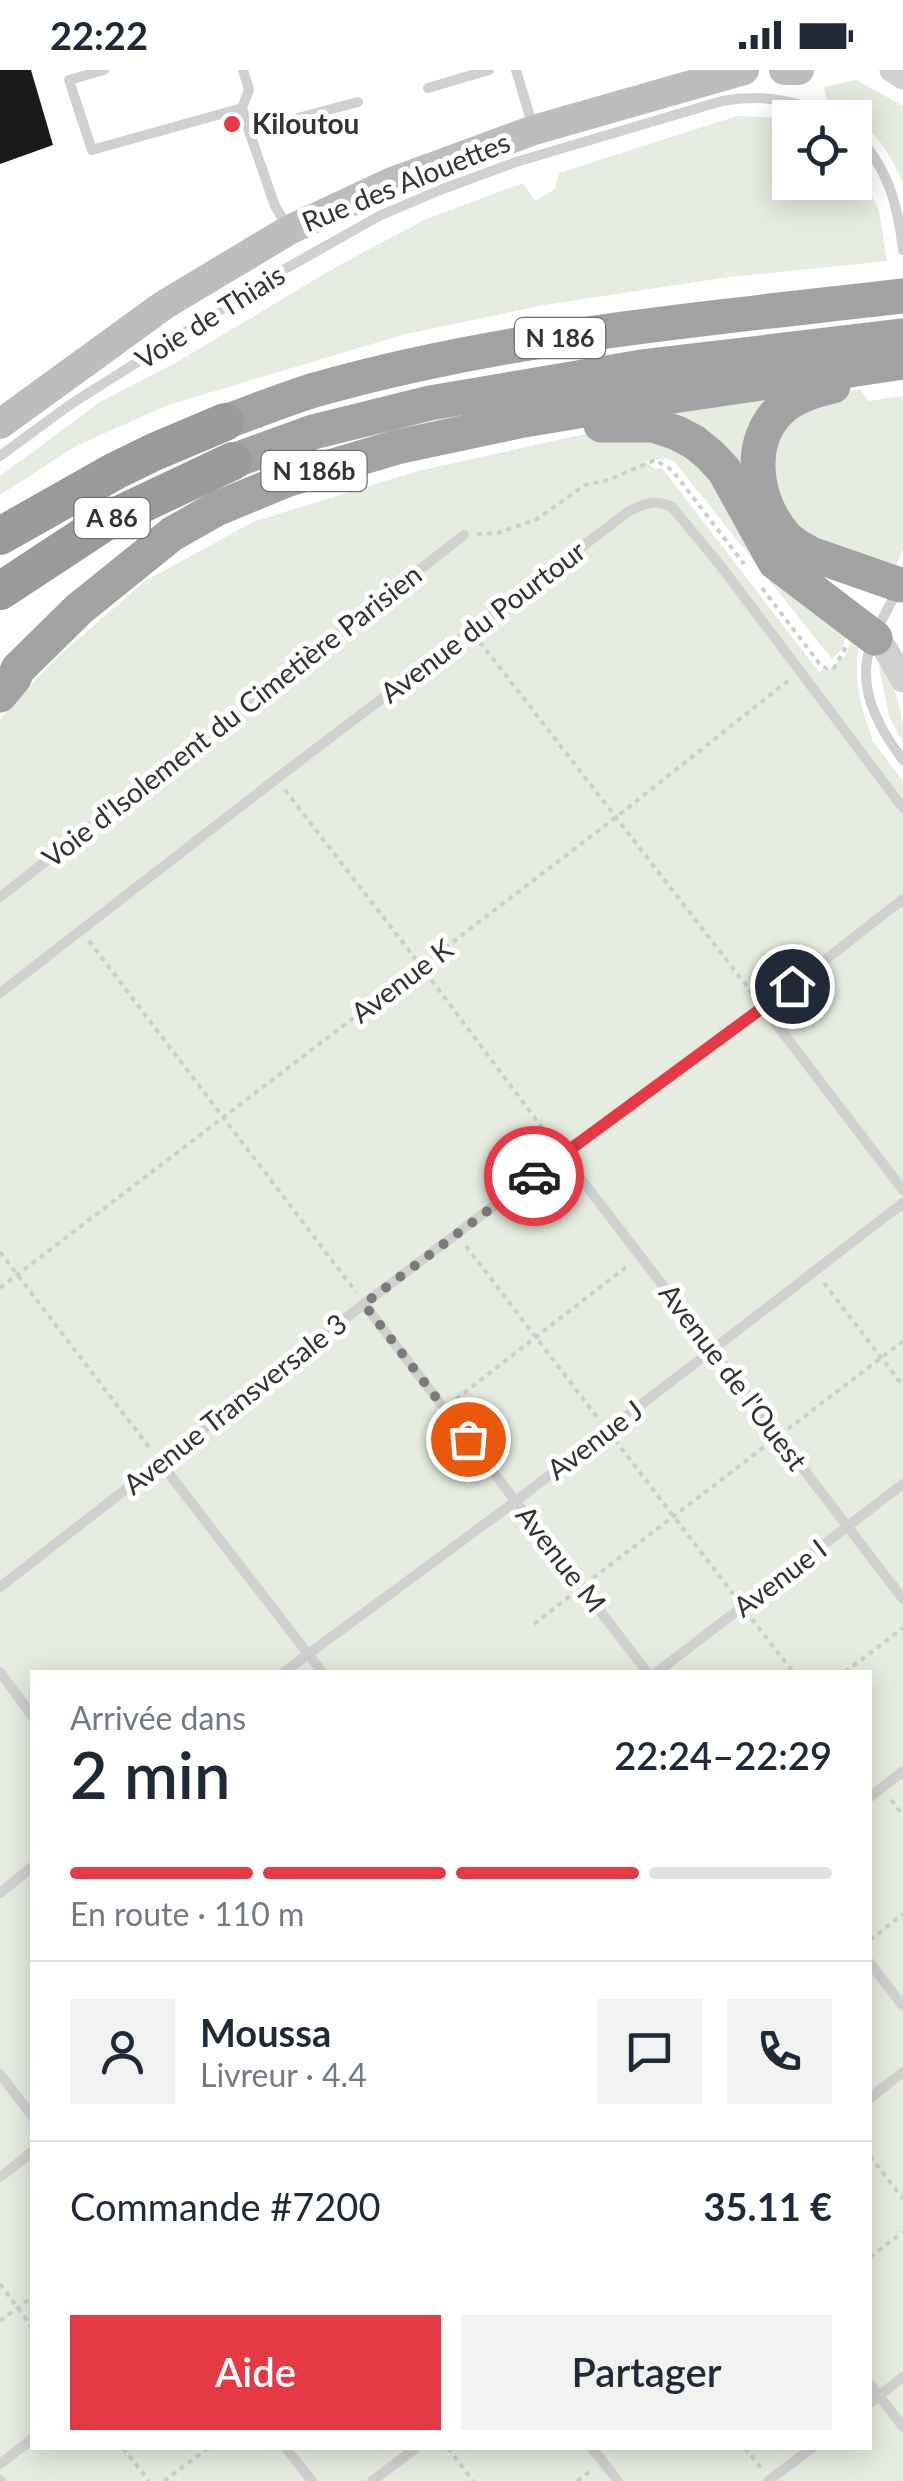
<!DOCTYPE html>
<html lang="fr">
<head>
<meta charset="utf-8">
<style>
  :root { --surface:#fff; --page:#f2f2f3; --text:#1f2937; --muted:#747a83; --line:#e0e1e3; --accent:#e63946 }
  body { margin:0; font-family:Lato,sans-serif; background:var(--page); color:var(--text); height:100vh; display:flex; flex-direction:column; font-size:38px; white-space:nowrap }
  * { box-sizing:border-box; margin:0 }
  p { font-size:32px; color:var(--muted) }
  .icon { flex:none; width:55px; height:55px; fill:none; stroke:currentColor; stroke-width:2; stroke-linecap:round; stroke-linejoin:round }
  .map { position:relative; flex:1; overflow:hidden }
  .side { position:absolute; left:30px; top:1600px; width:842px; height:780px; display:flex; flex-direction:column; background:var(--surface); border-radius:0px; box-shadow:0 5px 25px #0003 }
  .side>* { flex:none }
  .fabs { position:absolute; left:772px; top:30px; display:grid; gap:20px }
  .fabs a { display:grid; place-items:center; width:100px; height:100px; border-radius:0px; background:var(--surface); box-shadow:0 5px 25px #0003; font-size:50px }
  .pin { position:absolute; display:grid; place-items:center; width:85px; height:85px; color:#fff; margin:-42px; border:5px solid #fff; border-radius:50%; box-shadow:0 2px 10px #0007 }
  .courier { position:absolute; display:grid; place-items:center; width:100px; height:100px; margin:-50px; border:8px solid #e63946; border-radius:50%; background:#fff; color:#222; box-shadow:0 2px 12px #0007 }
  .overview em { font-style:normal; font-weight:600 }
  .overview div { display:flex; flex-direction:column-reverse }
  .overview { display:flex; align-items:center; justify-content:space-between; height:170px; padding:0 40px }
  h1 { font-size:65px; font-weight:600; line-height:75px }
  .bar { display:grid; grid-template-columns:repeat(4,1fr); gap:15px 10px; align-content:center; height:120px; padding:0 40px }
  .bar i { height:12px; border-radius:8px; background:var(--line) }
  .bar .on { background:var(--accent) }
  .bar p { grid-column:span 4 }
  .line { display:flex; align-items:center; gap:25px; padding:0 40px; border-top:2px solid var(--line) }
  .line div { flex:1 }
  .round { display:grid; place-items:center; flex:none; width:105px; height:105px; border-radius:0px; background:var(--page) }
  .button { display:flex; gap:20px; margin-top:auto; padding:20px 40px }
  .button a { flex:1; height:115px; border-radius:0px; background:var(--accent); color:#fff; font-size:40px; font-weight:600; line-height:115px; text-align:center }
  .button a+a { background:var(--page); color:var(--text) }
  .status { display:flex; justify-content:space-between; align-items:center; height:70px; padding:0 50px; background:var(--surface); direction:ltr }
  .status svg { height:28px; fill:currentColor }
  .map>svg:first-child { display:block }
</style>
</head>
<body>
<div class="status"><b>22:22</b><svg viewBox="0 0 49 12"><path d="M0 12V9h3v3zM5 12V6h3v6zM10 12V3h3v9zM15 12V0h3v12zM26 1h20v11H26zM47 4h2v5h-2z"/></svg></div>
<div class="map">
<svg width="903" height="2411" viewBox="0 0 903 2411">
  <rect width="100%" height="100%" fill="#fff"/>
  <g fill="#e6ecdf" fill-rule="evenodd">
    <path d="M 856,10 L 903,36 L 903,114 C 887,73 865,49 826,28 L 824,17 Z"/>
    <polygon points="737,46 790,48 790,112 855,112 855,93 879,140 887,191 729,207 544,235 406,264 168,335 76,376 0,425 0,406 100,332 177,292 336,197 424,150 523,113 535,131 555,119 559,103"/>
    <polygon points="860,319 868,331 903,326 903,479 894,501 815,472 776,435 772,369 782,354 828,325"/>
    <polygon points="767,328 744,395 733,397 667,349 673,342"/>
    <path d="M 590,363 L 647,363 L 692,380 L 846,562 L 843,578 L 832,589 L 674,391 L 666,389 L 645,391 L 655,399 L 662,398 L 819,602 L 823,599 L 826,601 L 845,586 L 854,566 L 860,571 C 852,604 860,636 872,667 L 871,669 L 903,711 L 903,2411 L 0,2411 L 0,649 L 54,590 L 145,511 L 255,451 L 418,401 ZM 32,1602 L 870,1602 L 870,2378 L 32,2378 Z"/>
    <path d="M 880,592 C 897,620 903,641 903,673 L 889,646 L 879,597 Z"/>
  </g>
  <polygon fill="#1a1a1a" points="0,0 31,0 53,75 0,94"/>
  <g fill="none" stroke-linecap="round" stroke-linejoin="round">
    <g stroke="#cdcdcd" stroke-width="4" stroke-dasharray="5 5" stroke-linecap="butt">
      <polyline points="477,464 498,463 537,449 585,415 608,410 655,390 672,400 744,494"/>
      <polyline points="762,518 819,593 827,599 834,598 846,577"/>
      <polyline points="480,572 756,928"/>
      <polyline points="285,720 421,896 555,1075"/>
      <polyline points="89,871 356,1222"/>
      <polyline points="466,1176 600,1351"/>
      <polyline points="0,1182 152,1381"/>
      <polyline points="824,1213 903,1316"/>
      <polyline points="0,1218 615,748 789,610"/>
      <polyline points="456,1329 630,1194"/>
      <polyline points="788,1359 903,1271"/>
      <polyline points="615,1370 734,1525"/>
      <polyline points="593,1508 768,1374"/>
      <polyline points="752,1549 793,1602"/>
      <polyline points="534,1554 570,1526"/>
      <polyline points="845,1602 903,1558"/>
      <polyline points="891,1730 903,1745"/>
      <polyline points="870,1870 903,1844"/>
      <polyline points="870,2086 903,2129"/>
      <polyline points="870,2187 903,2162"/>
      <polyline points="0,2214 32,2257"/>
      <polyline points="0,2251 32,2227"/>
      <polyline points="123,2378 149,2411"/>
      <polyline points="448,2378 473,2411"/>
      <polyline points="745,2378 762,2399"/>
      <polyline points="164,2411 208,2378"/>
      <polyline points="577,2411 593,2399"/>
    </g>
    <g stroke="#d0d0d0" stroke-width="10">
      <polyline points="104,0 69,10 92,80 242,38"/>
      <polyline points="243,0 249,20 242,38 249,61 275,136 289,159"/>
      <polyline points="516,0 532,54"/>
      <polyline points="428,18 489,0"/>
      <polyline points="249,61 358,32"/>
      <path d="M 855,64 C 888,97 898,135 903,180"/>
      <path d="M 0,386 L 71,334 L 285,199 L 379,146 L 440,120 L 516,92 L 722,31 C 760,24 797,29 832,48"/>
      <path d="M 898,519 C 887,541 872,565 867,590 C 861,627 882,662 903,690"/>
      <polyline points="0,827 464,465"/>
      <path d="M 0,923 L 276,709 L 629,441 C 646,433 655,429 672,437 L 720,495 L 903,738"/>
      <polyline points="764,938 903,1120"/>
      <polyline points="562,1084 903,1529"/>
      <polyline points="364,1234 647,1602"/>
      <polyline points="160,1392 322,1602"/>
      <polyline points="0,1517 364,1234 562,1084 764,938 903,829"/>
      <polyline points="0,1602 32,1646"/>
      <polyline points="284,1602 516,1431 903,1133"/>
      <polyline points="657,1602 903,1414"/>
      <polyline points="870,1727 903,1701"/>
      <polyline points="0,1823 32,1797"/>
      <polyline points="870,1893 903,1936"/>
      <polyline points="0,2004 32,2046"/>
      <polyline points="870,2028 903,2002"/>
      <polyline points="0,2107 32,2082"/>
      <polyline points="870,2314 903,2357"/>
      <polyline points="870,2333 903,2307"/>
      <polyline points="286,2378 312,2411"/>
      <polyline points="592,2378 618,2411"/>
      <polyline points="0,2394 32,2369"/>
      <polyline points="0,2410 1,2411"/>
      <polyline points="372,2411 416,2378"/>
      <polyline points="768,2411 812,2378"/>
    </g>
    <g stroke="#d0d0d0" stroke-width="25">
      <polyline points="892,0 903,7"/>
      <polyline points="875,568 886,580 903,610"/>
    </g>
    <g stroke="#bdbdbd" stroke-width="30">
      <polyline points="784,0 799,0"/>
      <polyline points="0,354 164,235 289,160 392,112 534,60 744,0"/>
    </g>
    <g stroke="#a2a2a2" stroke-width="35">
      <path d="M 833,316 C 816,320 797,325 783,337 C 745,370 754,431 785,466 C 792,474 802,479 811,484 L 900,515"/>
      <path d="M 225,352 C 256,341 287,328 318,319 C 509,265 707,249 903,226"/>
      <polyline points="601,355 653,355 677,363 694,372 710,385 724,400 775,492 875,568"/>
      <polyline points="233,391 313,362 430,333 642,297 903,266"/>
      <polyline points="0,625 14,608 18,599 79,539 172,464 216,439 286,410 397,377 524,350 639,331 903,292"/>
    </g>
    <g stroke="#9a9a9a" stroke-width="38">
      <polyline points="0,466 115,401 154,382 225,352"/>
      <polyline points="0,521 108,450 233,391"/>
    </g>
  </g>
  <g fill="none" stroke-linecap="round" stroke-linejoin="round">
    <polyline stroke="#7a7a7a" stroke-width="10" stroke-dasharray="0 18" points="468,1369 364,1234 534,1106"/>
    <polyline stroke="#e63946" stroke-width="12" points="534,1106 792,916"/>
  </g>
  <circle fill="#e63946" stroke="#fff" stroke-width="4" cx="232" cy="54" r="10"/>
  <g text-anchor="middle" stroke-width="10" stroke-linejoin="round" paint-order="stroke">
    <g fill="#fff" stroke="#707070" stroke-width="2.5">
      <rect x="515" y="248" width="90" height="40" rx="8"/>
      <rect x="261.5" y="381" width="105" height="40" rx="8"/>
      <rect x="74.5" y="428" width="75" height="40" rx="8"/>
    </g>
    <g font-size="25" font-weight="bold" fill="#333">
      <text x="560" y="277">N 186</text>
      <text x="314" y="410">N 186b</text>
      <text x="112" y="457">A 86</text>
    </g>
    <g font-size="28" font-weight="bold" fill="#333" stroke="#fff" text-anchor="start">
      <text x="252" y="64">Kiloutou</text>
    </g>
    <g font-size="28" fill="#333" stroke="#fff">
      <text transform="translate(406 112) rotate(-22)" y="10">Rue des Alouettes</text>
      <text transform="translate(210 247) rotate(-32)" y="10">Voie de Thiais</text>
      <text transform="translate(483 552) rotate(-37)" y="10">Avenue du Pourtour</text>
      <text transform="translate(232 646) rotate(-38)" y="10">Voie d'Isolement du Cimetière Parisien</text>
      <text transform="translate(402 911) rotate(-37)" y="10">Avenue K</text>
      <text transform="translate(733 1307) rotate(53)" y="10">Avenue de l'Ouest</text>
      <text transform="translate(235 1334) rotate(-38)" y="10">Avenue Transversale 3</text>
      <text transform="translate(595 1370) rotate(-37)" y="10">Avenue J</text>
      <text transform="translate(561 1489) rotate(52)" y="10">Avenue M</text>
      <text transform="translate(780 1508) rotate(-37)" y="10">Avenue I</text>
    </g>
  </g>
</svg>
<div class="fabs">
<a><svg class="icon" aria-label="locate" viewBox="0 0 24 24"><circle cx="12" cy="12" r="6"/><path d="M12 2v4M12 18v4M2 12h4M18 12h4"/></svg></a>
</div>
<div class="pin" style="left:468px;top:1369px;background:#ea580c"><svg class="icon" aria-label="bag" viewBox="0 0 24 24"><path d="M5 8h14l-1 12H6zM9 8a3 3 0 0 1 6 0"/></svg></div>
<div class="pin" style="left:792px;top:916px;background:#1f2937"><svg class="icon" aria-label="home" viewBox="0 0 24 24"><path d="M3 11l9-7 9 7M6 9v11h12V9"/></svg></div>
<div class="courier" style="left:534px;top:1106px"><svg class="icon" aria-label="car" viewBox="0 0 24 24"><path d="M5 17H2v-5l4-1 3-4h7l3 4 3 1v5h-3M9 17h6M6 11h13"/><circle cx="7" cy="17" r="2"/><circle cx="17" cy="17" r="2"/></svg></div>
<section class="side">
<div class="overview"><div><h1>2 min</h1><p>Arrivée dans</p></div><em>22:24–22:29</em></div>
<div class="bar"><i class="on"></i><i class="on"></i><i class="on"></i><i></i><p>En route · 110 m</p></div>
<div class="line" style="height:180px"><a class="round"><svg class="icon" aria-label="person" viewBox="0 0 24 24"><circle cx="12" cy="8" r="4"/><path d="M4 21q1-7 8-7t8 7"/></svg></a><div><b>Moussa</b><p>Livreur · 4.4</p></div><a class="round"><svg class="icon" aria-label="chat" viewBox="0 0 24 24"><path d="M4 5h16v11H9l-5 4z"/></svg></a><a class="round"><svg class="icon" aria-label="phone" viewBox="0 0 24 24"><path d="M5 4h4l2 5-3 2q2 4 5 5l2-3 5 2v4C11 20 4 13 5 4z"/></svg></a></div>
<div class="line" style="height:130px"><div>Commande #7200</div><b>35.11 €</b></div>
<div class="button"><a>Aide</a><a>Partager</a></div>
</section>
</div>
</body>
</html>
